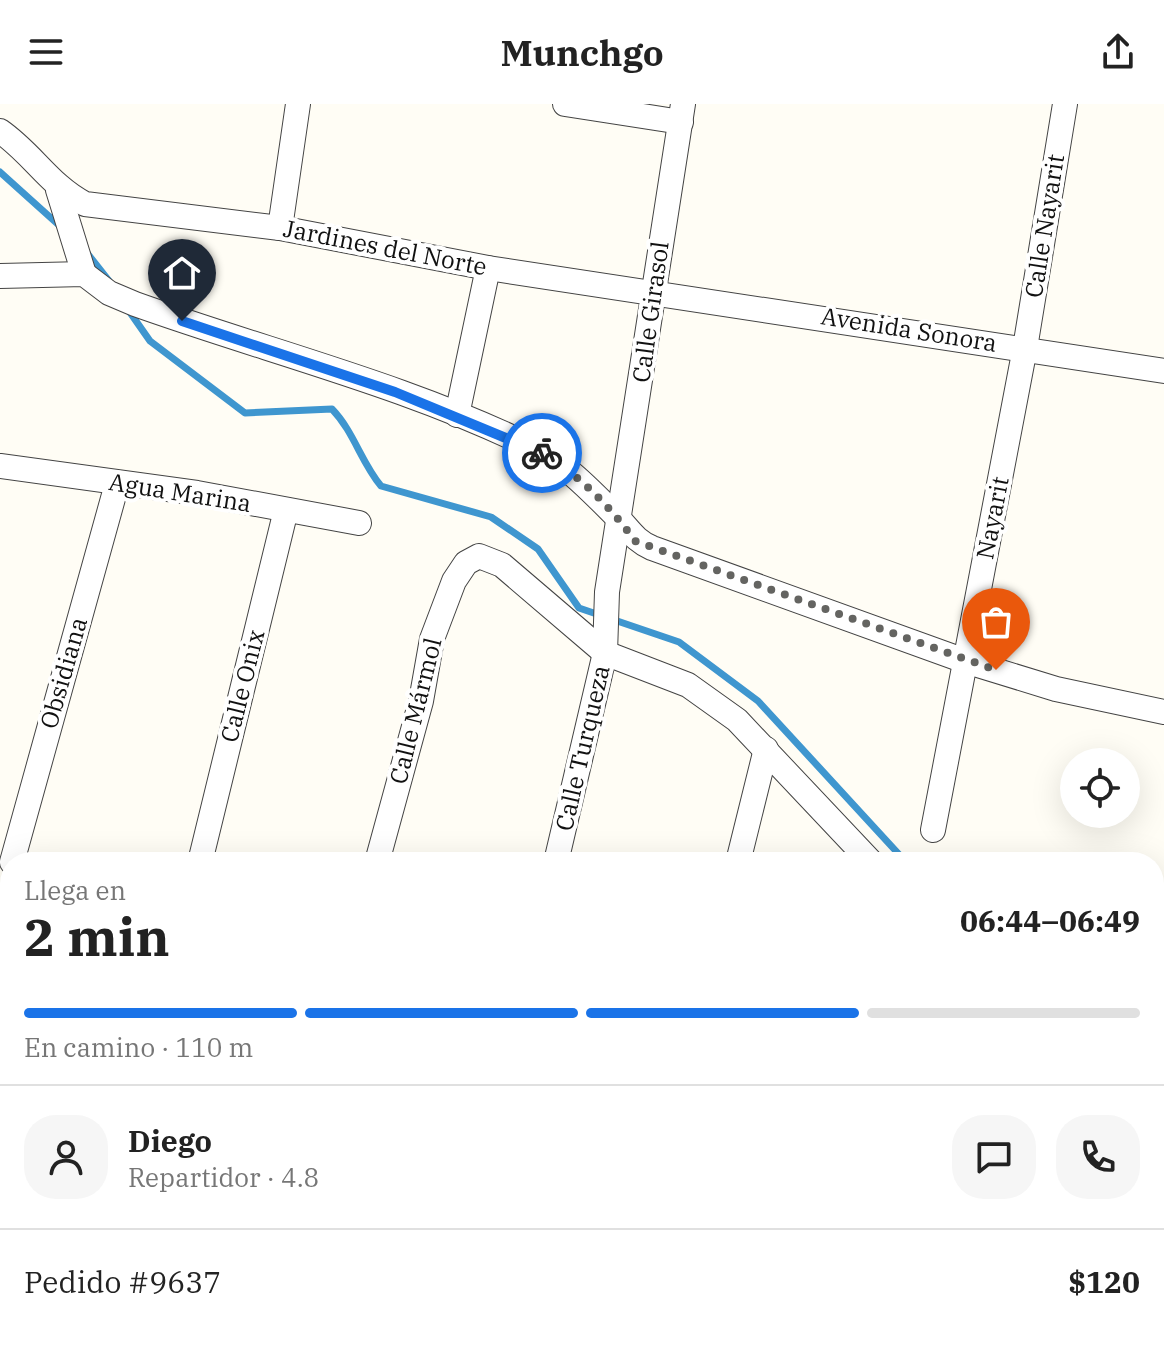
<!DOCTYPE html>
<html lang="es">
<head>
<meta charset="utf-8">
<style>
  :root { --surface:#fff; --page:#f6f6f6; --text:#222; --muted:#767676; --line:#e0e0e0; --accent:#1a73e8 }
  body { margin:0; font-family:"IBM Plex Serif",serif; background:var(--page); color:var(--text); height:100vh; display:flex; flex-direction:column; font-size:30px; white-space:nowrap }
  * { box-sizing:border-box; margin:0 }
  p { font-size:26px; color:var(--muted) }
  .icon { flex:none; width:44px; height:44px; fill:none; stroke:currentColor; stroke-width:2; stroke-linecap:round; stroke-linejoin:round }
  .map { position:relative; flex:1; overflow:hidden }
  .side { position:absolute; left:0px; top:748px; width:1164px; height:498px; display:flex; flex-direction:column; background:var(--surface); border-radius:32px 32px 0 0; box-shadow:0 8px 32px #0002 }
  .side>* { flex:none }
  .buttons { position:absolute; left:1060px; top:644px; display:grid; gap:16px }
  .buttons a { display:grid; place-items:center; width:80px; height:80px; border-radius:50%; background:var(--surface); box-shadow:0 8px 32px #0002; font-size:40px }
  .pin { position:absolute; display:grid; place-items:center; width:68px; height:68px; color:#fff; margin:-82px -34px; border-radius:50% 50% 50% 0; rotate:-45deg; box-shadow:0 0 8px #0007 }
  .pin .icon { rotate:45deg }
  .courier { position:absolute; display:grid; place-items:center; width:80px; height:80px; margin:-40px; border:6px solid #1a73e8; border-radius:50%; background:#fff; color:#222; box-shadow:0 2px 10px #0007 }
  .summary em { font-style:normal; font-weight:800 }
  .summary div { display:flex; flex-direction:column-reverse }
  .summary { display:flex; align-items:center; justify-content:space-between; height:136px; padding:0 24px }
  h1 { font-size:52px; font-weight:800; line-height:60px }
  .bar { display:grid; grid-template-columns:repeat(4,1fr); gap:12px 8px; align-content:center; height:96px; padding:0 24px }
  .bar i { height:10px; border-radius:6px; background:var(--line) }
  .bar .on { background:var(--accent) }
  .bar p { grid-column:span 4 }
  .line { display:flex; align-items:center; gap:20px; padding:0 24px; border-top:2px solid var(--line) }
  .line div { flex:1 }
  .round { display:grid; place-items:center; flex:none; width:84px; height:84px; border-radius:32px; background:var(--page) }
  header { display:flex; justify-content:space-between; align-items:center; height:104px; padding:0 24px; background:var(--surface); font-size:36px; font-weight:800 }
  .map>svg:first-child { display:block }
</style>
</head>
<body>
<header><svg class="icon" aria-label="menu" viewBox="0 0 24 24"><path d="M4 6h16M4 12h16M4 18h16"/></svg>Munchgo<svg class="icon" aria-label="share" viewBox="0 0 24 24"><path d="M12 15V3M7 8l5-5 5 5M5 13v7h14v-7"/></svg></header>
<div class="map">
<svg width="1164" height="1245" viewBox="0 0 1164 1245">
  <rect width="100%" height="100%" fill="#fffdf5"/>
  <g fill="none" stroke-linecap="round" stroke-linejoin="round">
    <g stroke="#3f96cf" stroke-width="7">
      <polyline points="0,68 61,123"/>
      <polyline points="87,149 109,177"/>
      <path d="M 129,207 L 150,237 L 245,309 L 332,305 C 354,328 361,358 381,382 L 491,413 L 538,445 L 579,504 L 679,538 L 758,597 L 906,758"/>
      <polyline points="1154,867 1164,870"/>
    </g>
    <g stroke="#444" stroke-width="26">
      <g id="minor">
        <polyline points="565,0 681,18"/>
        <path d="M 0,27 C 33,50 49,81 85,100 L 280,124 L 488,164 L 1164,267"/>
        <polyline points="58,86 84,170"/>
        <polyline points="280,124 298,0"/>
        <path d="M 0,172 L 84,170 L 109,189 L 135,200 C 266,247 406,281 532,343 C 566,360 590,386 616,412 C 630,426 634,436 652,444 L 965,557 L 1056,585 L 1164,608"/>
        <polyline points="457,311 488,164"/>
        <polyline points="0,362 197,389 359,419"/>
        <polyline points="933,726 1025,244 1065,0"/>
        <polyline points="12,758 117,380"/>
        <polyline points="200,758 286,406"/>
        <polyline points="377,758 421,597 432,535 454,477 466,459 479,452 502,461 605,549 688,581 737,616 871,758"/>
        <polyline points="556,758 605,549 607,488 683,0"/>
        <polyline points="738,758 766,645"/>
        <polyline points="0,950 10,952"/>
        <polyline points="1154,967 1164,969"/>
        <polyline points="0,1126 10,1128"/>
        <polyline points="1154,1148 1164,1150"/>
        <polyline points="651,1236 702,1245"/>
        <polyline points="128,1245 130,1236"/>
        <polyline points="479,1245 480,1236"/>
        <polyline points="831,1245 832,1236"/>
      </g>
    </g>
    <use href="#minor" stroke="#fff" stroke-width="24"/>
  </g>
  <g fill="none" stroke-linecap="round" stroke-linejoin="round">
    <path stroke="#646461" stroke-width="8" stroke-dasharray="0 14.4" d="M 542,349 C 579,371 610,402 635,437 L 996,566"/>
    <polyline stroke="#1a73e8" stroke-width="10" points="182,217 395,288 542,349"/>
  </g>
  <g text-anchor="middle" stroke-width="8" stroke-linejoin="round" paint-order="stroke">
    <g font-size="24" fill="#111" stroke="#fff">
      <text transform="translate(1045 122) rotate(-81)" y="8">Calle Nayarit</text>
      <text transform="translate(385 144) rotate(11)" y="8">Jardines del Norte</text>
      <text transform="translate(651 208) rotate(-82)" y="8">Calle Girasol</text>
      <text transform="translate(909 226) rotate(9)" y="8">Avenida Sonora</text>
      <text transform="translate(180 389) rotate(9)" y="8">Agua Marina</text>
      <text transform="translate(993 414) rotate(-79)" y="8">Nayarit</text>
      <text transform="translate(64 569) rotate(-74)" y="8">Obsidiana</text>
      <text transform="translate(243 582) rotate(-76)" y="8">Calle Onix</text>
      <text transform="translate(416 607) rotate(-76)" y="8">Calle Mármol</text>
      <text transform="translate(583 644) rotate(-77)" y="8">Calle Turqueza</text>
    </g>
  </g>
</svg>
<div class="buttons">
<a><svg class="icon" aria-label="locate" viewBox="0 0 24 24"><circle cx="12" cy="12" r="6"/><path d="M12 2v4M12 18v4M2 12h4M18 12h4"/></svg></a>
</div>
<div class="pin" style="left:996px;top:566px;background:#ea580c"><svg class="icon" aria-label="bag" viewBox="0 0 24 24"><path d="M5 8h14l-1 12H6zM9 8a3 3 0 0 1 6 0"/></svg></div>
<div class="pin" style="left:182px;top:217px;background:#1f2937"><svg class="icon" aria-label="home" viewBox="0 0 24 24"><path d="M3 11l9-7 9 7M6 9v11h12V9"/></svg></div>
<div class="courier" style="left:542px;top:349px"><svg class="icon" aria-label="bike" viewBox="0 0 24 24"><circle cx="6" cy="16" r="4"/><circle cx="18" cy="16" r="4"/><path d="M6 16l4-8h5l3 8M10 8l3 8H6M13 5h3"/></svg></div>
<section class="side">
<div class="summary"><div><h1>2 min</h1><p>Llega en</p></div><em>06:44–06:49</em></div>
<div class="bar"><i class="on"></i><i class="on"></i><i class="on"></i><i></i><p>En camino · 110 m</p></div>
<div class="line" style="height:144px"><a class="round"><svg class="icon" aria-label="person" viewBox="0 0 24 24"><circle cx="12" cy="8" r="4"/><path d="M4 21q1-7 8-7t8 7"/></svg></a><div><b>Diego</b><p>Repartidor · 4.8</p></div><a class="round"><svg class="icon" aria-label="chat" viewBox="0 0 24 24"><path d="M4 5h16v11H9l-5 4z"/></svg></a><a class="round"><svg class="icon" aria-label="phone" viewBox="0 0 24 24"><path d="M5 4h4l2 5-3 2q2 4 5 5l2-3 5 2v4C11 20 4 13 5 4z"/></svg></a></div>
<div class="line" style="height:104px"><div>Pedido #9637</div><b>$120</b></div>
</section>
</div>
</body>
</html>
